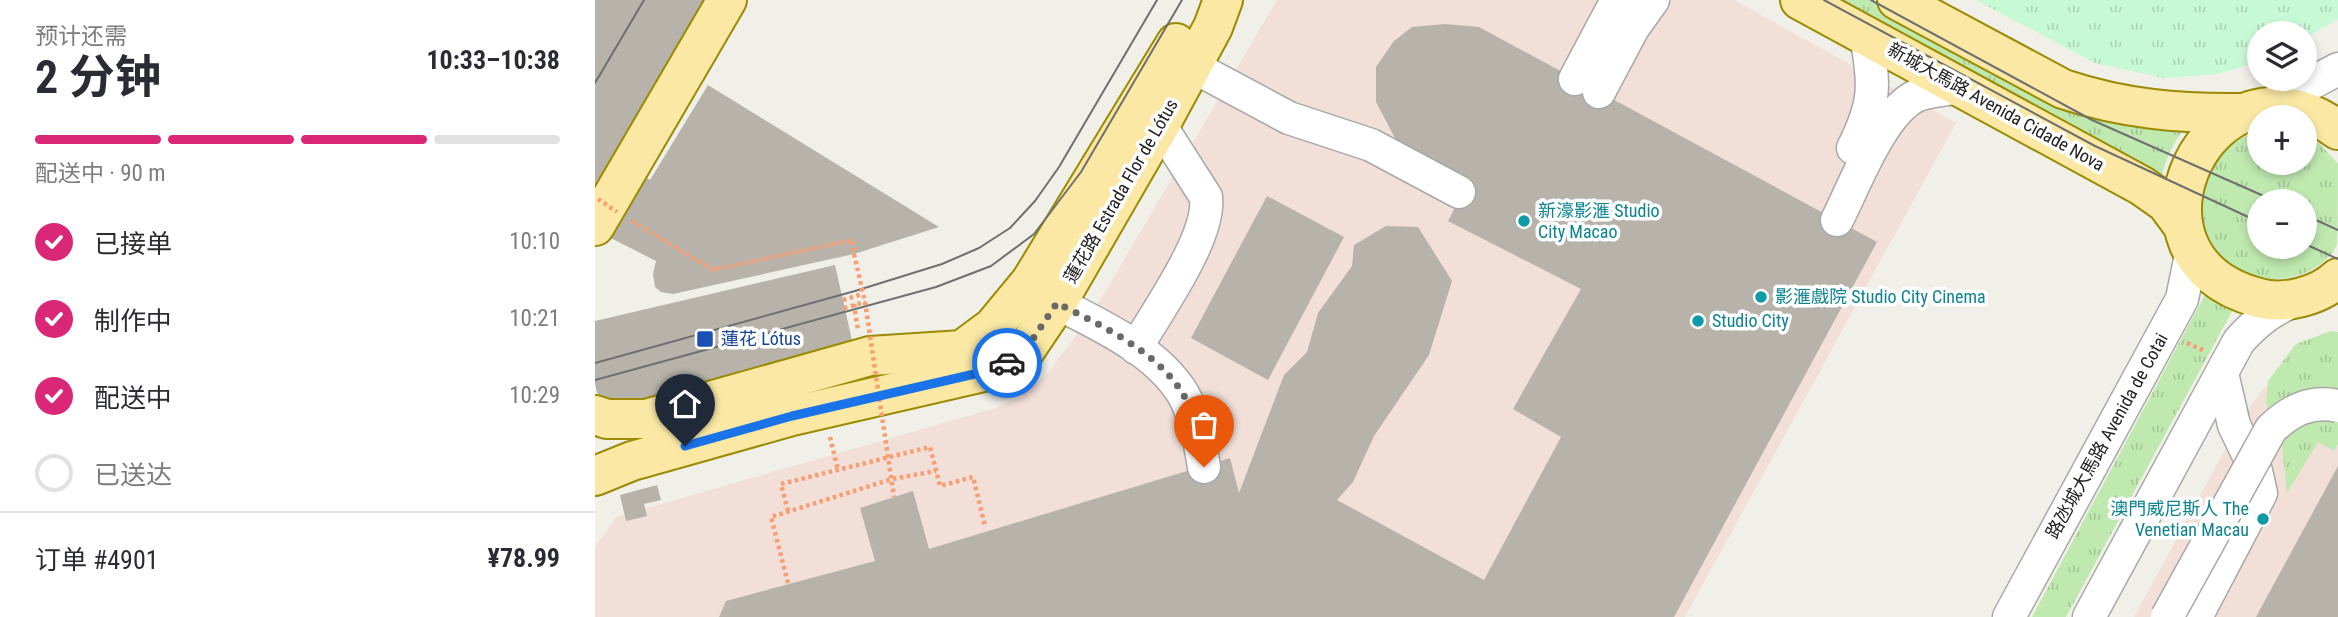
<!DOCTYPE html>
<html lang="zh">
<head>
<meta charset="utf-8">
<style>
  :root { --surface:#fff; --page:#f7f7f7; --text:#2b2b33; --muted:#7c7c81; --line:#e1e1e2; --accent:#db2777 }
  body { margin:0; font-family:"Roboto Condensed","Noto Sans SC",sans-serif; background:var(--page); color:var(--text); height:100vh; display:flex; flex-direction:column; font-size:26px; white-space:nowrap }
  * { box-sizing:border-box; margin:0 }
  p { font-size:23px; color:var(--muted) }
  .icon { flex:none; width:38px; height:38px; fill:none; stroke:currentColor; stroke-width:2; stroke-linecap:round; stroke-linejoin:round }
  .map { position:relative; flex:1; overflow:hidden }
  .side { display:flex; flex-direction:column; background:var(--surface); width:595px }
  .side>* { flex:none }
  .buttons { position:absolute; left:1652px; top:21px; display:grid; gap:14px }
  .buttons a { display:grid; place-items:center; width:70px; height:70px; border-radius:50%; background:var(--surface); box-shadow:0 4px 10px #0003; font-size:35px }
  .pin { position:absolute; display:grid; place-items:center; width:60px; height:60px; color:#fff; margin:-72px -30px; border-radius:50% 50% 50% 0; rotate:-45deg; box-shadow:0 0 7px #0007 }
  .pin .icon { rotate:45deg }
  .courier { position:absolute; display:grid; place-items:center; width:70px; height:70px; margin:-35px; border:5px solid #1a73e8; border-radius:50%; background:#fff; color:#222; box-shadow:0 2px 9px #0007 }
  .summary em { font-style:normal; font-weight:700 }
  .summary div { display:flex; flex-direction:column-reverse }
  .summary { display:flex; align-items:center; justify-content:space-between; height:119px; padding:0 35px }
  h1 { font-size:46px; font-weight:700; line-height:52px }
  .bar { display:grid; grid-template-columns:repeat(4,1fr); gap:10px 7px; align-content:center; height:84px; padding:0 35px }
  .bar i { height:9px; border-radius:5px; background:var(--line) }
  .bar .on { background:var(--accent) }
  .bar p { grid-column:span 4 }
  .line { display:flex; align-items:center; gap:18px; padding:0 35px; border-top:2px solid var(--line) }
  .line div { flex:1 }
  ol { padding:0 35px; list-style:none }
  li { display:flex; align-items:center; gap:21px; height:77px }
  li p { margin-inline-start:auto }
  li .icon { padding:7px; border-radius:50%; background:var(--accent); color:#fff; stroke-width:4 }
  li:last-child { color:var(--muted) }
  li i { width:38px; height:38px; border:4px solid var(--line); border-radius:50% }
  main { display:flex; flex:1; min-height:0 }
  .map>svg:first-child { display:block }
</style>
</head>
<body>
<main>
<section class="side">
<div class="summary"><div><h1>2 分钟</h1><p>预计还需</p></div><em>10:33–10:38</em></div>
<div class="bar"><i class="on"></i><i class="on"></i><i class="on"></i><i></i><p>配送中 · 90 m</p></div>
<ol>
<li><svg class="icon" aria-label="check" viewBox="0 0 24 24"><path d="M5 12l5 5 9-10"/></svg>已接单<p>10:10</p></li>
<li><svg class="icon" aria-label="check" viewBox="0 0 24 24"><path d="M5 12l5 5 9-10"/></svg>制作中<p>10:21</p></li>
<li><svg class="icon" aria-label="check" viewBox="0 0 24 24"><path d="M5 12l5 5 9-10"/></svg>配送中<p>10:29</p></li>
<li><i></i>已送达</li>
</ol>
<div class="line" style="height:91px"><div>订单 #4901</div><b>¥78.99</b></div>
</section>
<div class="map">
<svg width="1743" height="617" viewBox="0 0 1743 617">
  <defs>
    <pattern id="grass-tufts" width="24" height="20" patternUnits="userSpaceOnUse" patternTransform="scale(1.75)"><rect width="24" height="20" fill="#c0e9b0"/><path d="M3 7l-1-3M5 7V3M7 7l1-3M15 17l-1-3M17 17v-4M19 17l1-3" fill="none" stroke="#a5c897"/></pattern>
    <pattern id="park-tufts" width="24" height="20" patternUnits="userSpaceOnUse" patternTransform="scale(1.75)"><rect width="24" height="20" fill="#c8f9d6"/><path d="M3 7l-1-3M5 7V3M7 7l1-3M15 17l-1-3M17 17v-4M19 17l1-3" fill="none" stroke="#acd5b7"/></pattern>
  </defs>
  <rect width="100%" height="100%" fill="#f1f0e8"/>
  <g fill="#f1dfd8">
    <polygon points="682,0 1139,0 1361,123 1090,617 0,617 0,547 21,517 401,408 426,397 451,375 494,319"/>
    <polygon points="1686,378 1743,378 1743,617 1539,617 1646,420 1668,389"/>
  </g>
  <g fill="url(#grass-tufts)" fill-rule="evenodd">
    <path d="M 1229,0 L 1276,0 L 1491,112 L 1592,125 C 1577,144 1569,161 1565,185 Z"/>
    <path d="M 1664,132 L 1664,163 L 1710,163 L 1710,136 L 1725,144 L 1743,164 C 1743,180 1743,232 1742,244 C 1736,260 1716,272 1701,276 C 1600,301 1566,156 1664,132 ZM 1664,201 L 1710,201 L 1710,247 L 1664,247 Z"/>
    <polygon points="1612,291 1640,306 1471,617 1437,617"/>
    <polygon points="1736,331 1743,332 1743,444 1739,451 1723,442 1692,493 1686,436 1671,403 1673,381 1701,344"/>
  </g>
  <polygon fill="url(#park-tufts)" points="1381,0 1743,0 1743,19 1710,38 1710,33 1664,33 1664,61 1624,74 1568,78 1500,63"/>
  <g fill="#b7b3aa">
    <polygon points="0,0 120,0 25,162 55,180 113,85 344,227 259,254 78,294 66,292 60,287 58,274 61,261 0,230"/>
    <polygon points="850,24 884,27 1282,242 1079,617 124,617 131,601 280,561 265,508 318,491 334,549 635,458 644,493 689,375 712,352 723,313 757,266 759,245 791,226 823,227 857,281 834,355 779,436 758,482 742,500 889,580 966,437 918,409 986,289 853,221 873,182 829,159 801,140 781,102 781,67 799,41 817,27"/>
    <polygon points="672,196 749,237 673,380 596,338"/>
    <polygon points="240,265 259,349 7,412 0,384 0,321"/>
    <polygon points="1743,466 1743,617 1661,617"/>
    <polygon points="62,485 66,500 49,504 52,516 31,521 25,495"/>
  </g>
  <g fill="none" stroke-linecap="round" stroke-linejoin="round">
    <g stroke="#a8a8a8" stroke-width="35">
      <g id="minor">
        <polyline points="597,66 694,118 776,145 864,192"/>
        <polyline points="980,79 1022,0"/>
        <polyline points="1004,92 1038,28 1058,0"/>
        <polyline points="1672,107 1743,69"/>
        <path d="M 1258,148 C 1281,103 1280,84 1271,36"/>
        <path d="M 1242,220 C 1259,187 1287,110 1323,95 C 1336,90 1352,90 1365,87"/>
        <path d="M 462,303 C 505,325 562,351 588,394 C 600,415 605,443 609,467"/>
        <path d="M 541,348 C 562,311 616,237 611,197 L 565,125"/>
        <polyline points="1414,617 1587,299 1597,250"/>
        <path d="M 1494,617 L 1644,341 C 1662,321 1678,309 1703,299"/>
        <polyline points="1601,617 1666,493 1661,471 1639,425 1627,373"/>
      </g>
    </g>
    <g stroke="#9b8a03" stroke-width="42">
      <g id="major">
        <polyline points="1205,0 1547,186 1571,203 1588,226"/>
        <path d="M 1302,0 L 1468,89 C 1528,109 1585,114 1648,113"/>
        <path d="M 1743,130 C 1617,35 1508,258 1664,298 C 1689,305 1724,296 1743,278"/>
        <polyline points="0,226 132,0"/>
        <polyline points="0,415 12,419 51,419 275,356 367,350 398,327 436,281 581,43"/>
        <polyline points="0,476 37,461 197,416 397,370 429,352 462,303 565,125 618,27 628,0"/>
      </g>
    </g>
    <g stroke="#f79e73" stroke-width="4.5" stroke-dasharray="3.5 3.5" stroke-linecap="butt">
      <polyline points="37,221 118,270 257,240 259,254"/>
      <polyline points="248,300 267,294"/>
      <polyline points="259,304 263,330"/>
      <polyline points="249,308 270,302"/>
      <polyline points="1592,343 1610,351"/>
      <polyline points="235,437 243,470"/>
      <polyline points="193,511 186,484 335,447 345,486 378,477 390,526"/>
      <polyline points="193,583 176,517 297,479 341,471"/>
    </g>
    <use href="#minor" stroke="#fff" stroke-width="32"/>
    <use href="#major" stroke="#fae8a4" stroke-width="38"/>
    <g stroke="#6f6f6f" stroke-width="2">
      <polyline points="1229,0 1500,146 1664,222"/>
      <polyline points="1276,0 1497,120 1680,201"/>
      <polyline points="0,83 49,0"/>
      <polyline points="1710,215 1743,230"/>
      <polyline points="1710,244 1743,259"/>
      <polyline points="0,363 260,291 347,264 384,248 415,228 440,201 464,167 562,0"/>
      <polyline points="0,380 341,287 396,266 439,234 486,172 587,0"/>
    </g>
    <g stroke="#a8a8a8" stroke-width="35" stroke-linecap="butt">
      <path id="minor-bridge" d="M 1572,617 L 1676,429 C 1696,410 1716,400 1743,406"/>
    </g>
    <g stroke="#f79e73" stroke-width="4.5" stroke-dasharray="3.5 3.5" stroke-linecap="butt">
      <polyline points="3,199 22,212"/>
      <polyline points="259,254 270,302 299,497"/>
    </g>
    <use href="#minor-bridge" stroke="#fff" stroke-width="32"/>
  </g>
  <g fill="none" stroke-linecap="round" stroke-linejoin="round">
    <path stroke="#6a6967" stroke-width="7" stroke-dasharray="0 12.6" d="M 412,363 L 429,352 L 462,303 C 505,325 562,351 588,394 C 600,415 605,443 609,467"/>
    <polyline stroke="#1a73e8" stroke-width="9" points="90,446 197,416 397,370 412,363"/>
  </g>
  <g fill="#0f9aa8" stroke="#fff" stroke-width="2.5">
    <circle cx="929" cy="221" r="7"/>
    <circle cx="1166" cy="297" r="7"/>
    <circle cx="1103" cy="321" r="7"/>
    <circle cx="1668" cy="519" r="7"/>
  </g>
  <rect fill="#1a4fb4" stroke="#fff" stroke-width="2.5" x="101" y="330" width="18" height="18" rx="3.5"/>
  <g text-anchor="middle" stroke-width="7" stroke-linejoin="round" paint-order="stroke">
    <g font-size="18" fill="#212121" stroke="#fff">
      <text transform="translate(1401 107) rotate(29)" y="6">新城大馬路 Avenida Cidade Nova</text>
      <text transform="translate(526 191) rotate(-60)" y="6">蓮花路 Estrada Flor de Lótus</text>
      <text transform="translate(1512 436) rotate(-61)" y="6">路氹城大馬路 Avenida de Cotai</text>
    </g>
    <g font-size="18" fill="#0d838f" stroke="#fff" text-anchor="start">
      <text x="943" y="217">新濠影滙 Studio<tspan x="943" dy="21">City Macao</tspan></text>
      <text x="1180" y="303">影滙戲院 Studio City Cinema</text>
      <text x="1117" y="327">Studio City</text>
      <text x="1654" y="515" text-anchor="end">澳門威尼斯人 The<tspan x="1654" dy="21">Venetian Macau</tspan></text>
    </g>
    <g font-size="18" fill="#164399" stroke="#fff" text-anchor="start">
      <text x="126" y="345">蓮花 Lótus</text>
    </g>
  </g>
</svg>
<div class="buttons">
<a><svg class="icon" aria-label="layers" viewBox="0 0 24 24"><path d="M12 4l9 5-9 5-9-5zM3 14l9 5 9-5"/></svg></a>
<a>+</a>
<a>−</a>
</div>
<div class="pin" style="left:609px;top:467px;background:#ea580c"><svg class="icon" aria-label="bag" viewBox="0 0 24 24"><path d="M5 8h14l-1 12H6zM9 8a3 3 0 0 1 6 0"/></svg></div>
<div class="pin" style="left:90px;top:446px;background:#1f2937"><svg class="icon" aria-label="home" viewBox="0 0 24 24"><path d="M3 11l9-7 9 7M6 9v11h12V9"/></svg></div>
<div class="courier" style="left:412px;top:363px"><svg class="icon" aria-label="car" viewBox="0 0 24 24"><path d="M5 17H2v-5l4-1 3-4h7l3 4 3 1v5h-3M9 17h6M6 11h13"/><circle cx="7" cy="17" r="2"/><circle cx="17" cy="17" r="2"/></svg></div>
</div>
</main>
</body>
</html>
